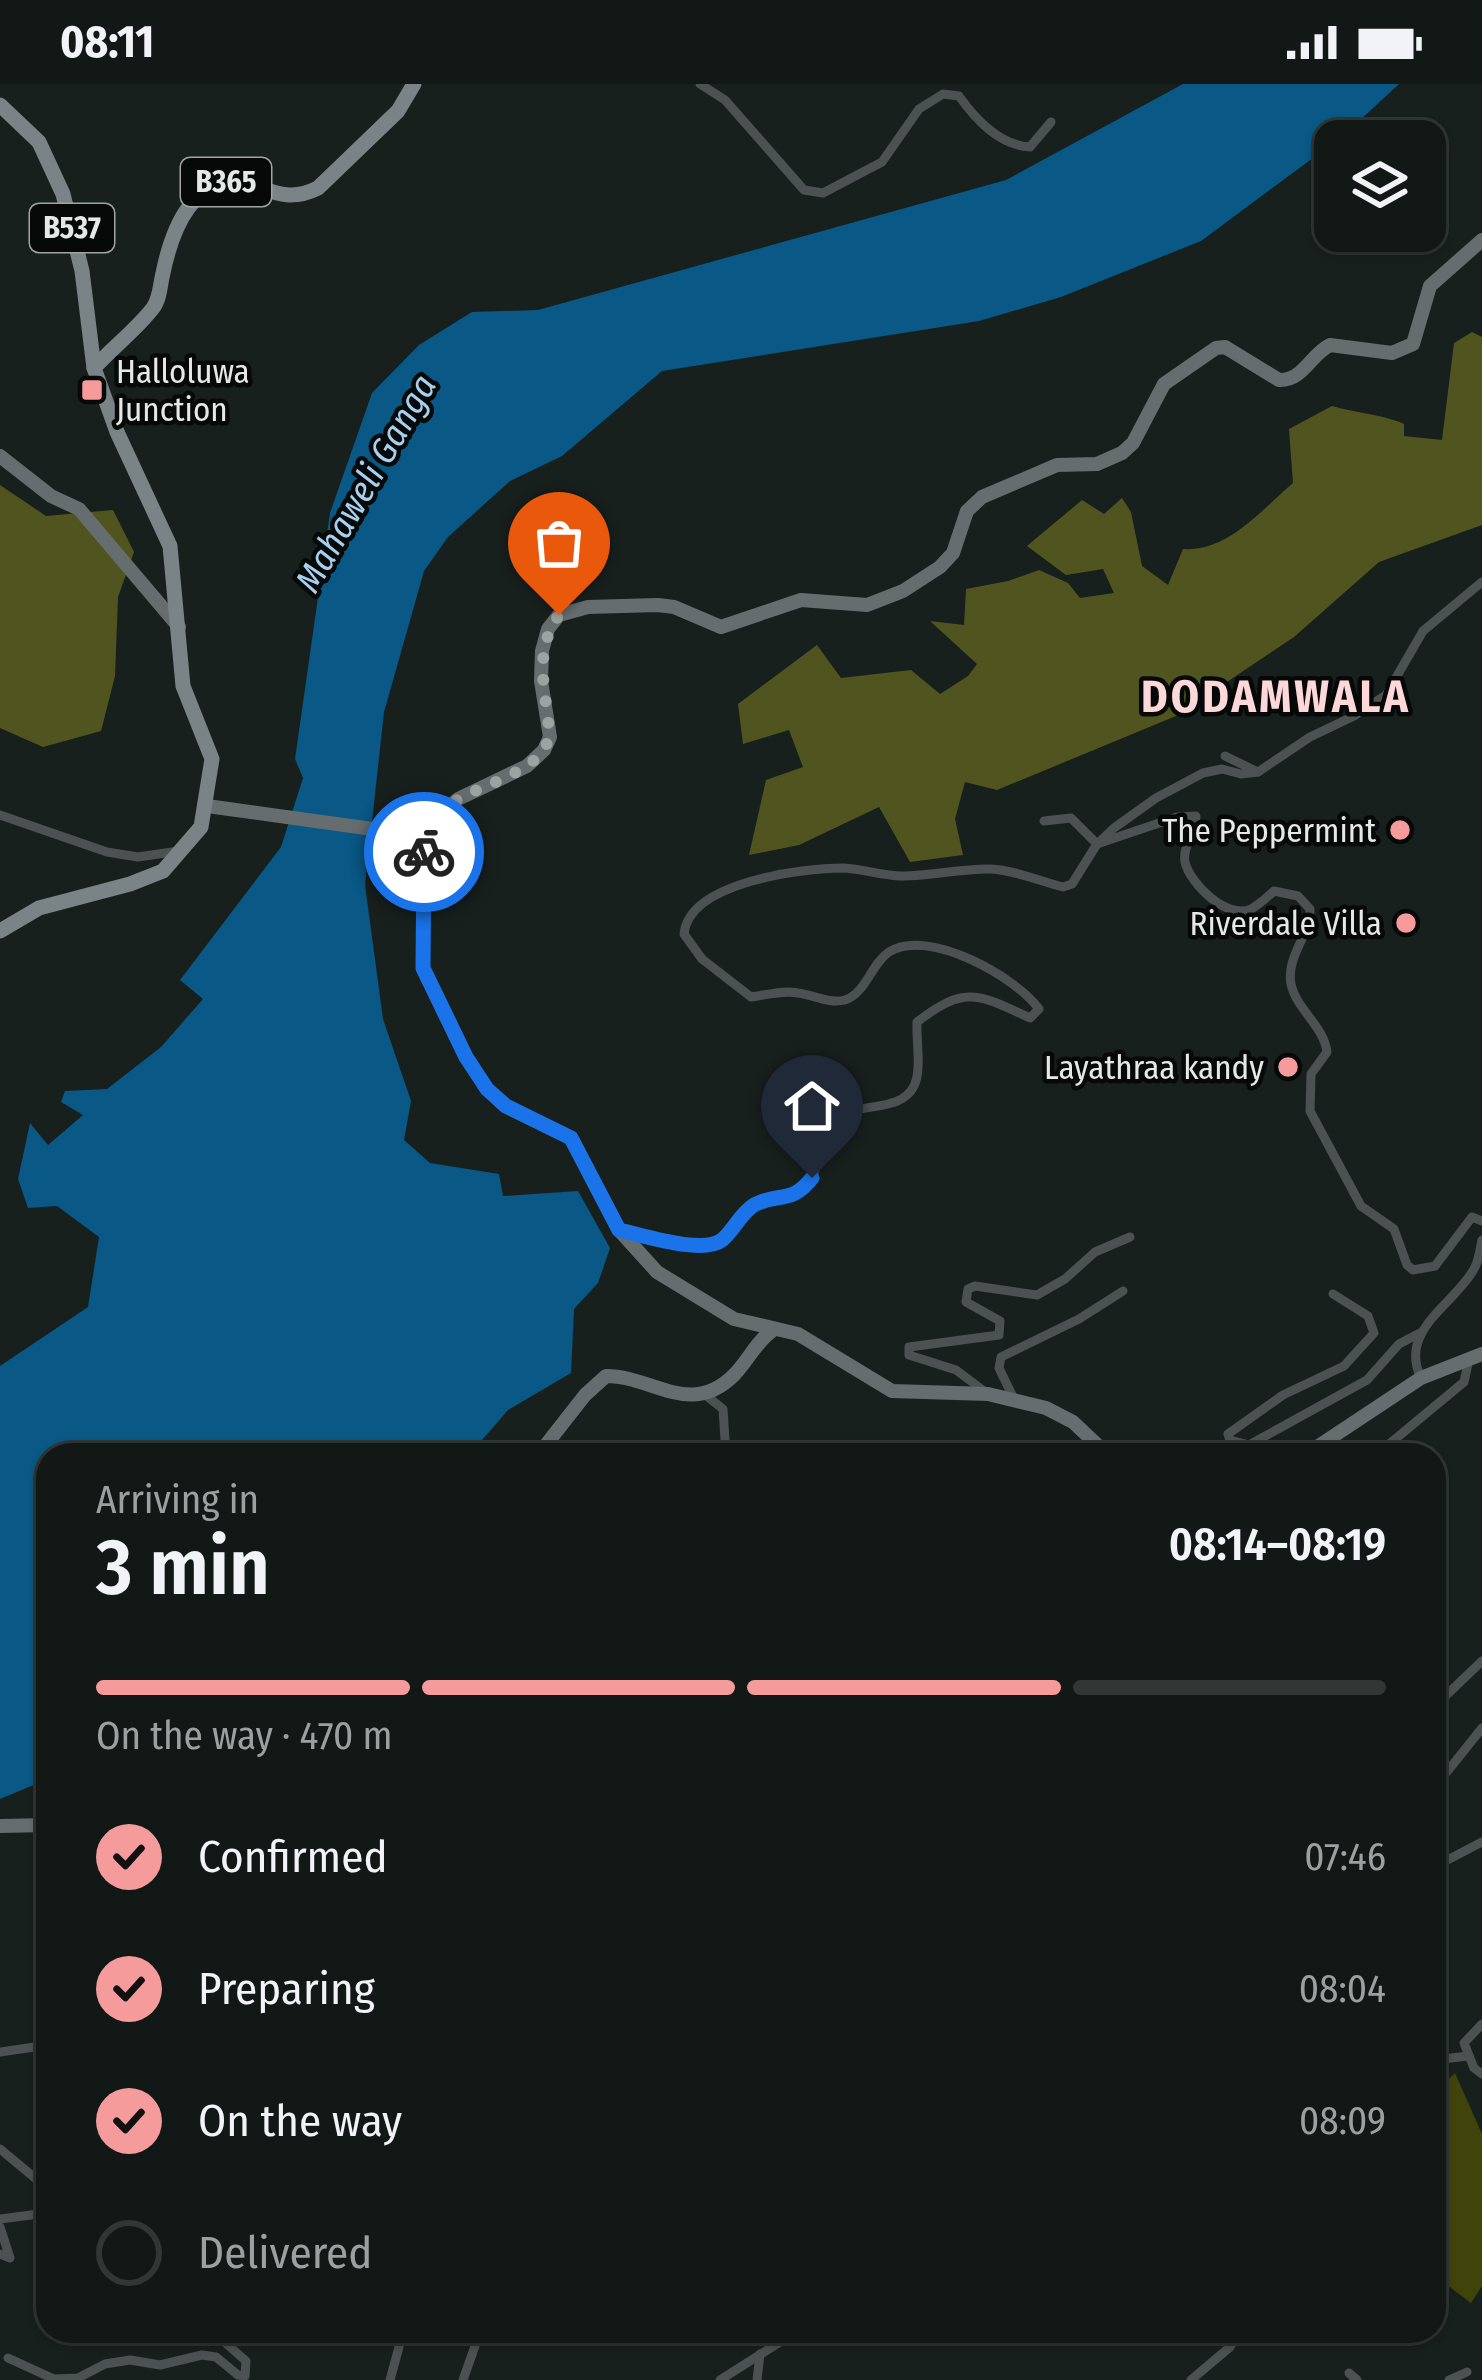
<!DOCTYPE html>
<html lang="en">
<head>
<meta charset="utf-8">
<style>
  :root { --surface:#121816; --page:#1b211f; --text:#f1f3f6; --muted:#9ca0a1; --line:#313735; --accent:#f59b9c }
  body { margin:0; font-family:"Fira Sans Condensed",sans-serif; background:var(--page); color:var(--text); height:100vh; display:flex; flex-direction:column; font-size:45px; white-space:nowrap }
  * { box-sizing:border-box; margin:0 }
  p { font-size:39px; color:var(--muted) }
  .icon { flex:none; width:66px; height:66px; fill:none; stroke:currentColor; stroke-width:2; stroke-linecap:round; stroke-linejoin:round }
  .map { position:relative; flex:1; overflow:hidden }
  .side { position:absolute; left:36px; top:1359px; width:1410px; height:900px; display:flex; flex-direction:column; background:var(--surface); border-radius:36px; box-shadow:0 3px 9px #0004,0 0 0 3px var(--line) }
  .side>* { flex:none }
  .buttons { position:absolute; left:1314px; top:36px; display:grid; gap:24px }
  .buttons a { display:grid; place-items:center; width:132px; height:132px; border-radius:24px; background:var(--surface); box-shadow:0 3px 9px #0004,0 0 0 3px var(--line); font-size:60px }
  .pin { position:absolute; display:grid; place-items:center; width:102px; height:102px; color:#fff; margin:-123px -51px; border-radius:50% 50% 50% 0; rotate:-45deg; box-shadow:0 0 12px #0007 }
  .pin .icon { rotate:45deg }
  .courier { position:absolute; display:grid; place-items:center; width:120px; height:120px; margin:-60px; border:9px solid #1a73e8; border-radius:50%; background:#fff; color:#222; box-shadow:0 3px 15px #0007 }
  .headline em { font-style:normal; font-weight:600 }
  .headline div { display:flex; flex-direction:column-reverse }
  .headline { display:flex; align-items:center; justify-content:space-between; height:204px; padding:0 60px }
  h1 { font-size:78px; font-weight:600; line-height:90px }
  .bar { display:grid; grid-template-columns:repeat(4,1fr); gap:18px 12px; align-content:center; height:144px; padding:0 60px }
  .bar i { height:15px; border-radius:9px; background:var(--line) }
  .bar .selected { background:var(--accent) }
  .bar p { grid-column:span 4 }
  ol { padding:0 60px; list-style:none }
  li { display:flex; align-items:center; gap:36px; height:132px }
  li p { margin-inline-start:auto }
  li .icon { padding:12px; border-radius:50%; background:var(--accent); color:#111; stroke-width:4 }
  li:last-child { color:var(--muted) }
  li i { width:66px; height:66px; border:6px solid var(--line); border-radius:50% }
  .status { display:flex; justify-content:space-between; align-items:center; height:84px; padding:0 60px; background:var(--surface); direction:ltr }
  .status svg { height:33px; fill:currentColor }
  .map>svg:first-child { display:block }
</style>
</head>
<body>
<div class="status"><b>08:11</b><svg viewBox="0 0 49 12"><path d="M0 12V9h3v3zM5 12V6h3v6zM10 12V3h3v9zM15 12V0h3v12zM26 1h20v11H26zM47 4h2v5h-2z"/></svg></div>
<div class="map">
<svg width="1482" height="2296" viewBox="0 0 1482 2296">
  <rect width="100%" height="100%" fill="#18201e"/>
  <polygon fill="#3f440b" points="1455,1989 1482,2050 1482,2202 1471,2219 1434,2191 1434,2008"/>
  <g fill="#505520">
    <path d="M 1472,248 L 1482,253 L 1482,441 L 1379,478 L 1294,553 L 1176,632 L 997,706 L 965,698 L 955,735 L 963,771 L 910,778 L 879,723 L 799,761 L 749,771 L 766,696 L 803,683 L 789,646 L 743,660 L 738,620 L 817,561 L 841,594 L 911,586 L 940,610 L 968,592 L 977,580 L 930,537 L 964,541 L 966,505 L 1008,497 L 1039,486 L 1068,499 L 1080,514 L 1114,509 L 1103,485 L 1066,491 L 1027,462 L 1082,416 L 1104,430 L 1122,414 L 1131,428 L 1142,482 L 1168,501 L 1183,465 C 1228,468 1261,426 1293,399 L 1289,345 L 1332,322 C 1352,328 1389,332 1404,340 L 1404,352 L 1442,356 L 1454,259 Z"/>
    <polygon points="0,401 46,432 113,426 134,468 118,513 115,592 101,647 43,663 0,644"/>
  </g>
  <polygon fill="#095885" points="1183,0 1399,0 1344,51 1201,157 1061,213 979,237 662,287 562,372 510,397 448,453 424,487 384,628 365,801 383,935 411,1017 404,1056 430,1079 499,1090 503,1112 578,1107 610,1164 598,1199 574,1225 571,1289 508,1326 469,1371 48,1371 48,1695 0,1715 0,1282 88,1223 99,1153 57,1122 28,1124 18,1095 30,1039 48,1061 83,1031 61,1018 65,1007 107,1005 161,963 203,915 180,896 281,763 303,694 295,675 330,429 372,309 419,261 472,228 538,226 1006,96"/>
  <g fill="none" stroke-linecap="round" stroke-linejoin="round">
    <g stroke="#4c5151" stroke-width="9">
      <path d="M 700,0 L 725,16 L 804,106 L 823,109 L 882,78 L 919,25 L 943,10 L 959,12 C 976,36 999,61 1030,63 L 1051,38"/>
      <polyline points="1225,672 1258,688"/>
      <polyline points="0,731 107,768 138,773 179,767"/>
      <path d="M 1044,737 L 1071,734 L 1097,760 L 1177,733 L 1196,732 C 1197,749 1182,761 1185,778 C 1190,800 1227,836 1251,825 C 1259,821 1267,813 1274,807 L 1298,812 L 1310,825 C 1310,852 1286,872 1291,900 C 1296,925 1324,942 1327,968 L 1311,990 L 1310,1027 L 1361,1122 L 1394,1145 L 1407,1181 L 1413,1186 L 1435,1182 L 1472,1133 L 1482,1137"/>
      <path d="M 619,1146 C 645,1151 695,1172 719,1157 C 735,1147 740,1127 759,1120 C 777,1112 794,1118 808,1100 C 821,1082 820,1057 833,1040 C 852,1014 899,1032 914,1002 C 922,986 916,957 917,938 C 965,901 978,910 1030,934 L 1039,925 C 1016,893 928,843 889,868 C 871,880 866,909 845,916 C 829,920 814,911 798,909 C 783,906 766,911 751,913 L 702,875 L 684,850 C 689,798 802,784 844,784 C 862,785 880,791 899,792 C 928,793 961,784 991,785 C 1014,786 1040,797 1063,803 L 1072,800 L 1097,760 L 1114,744 L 1156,714 L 1203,689 L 1222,685 L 1241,690 L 1258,688 L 1310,653 L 1354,632 L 1386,611 L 1423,547 L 1482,498"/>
      <polyline points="1333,1210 1368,1232 1374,1249 1344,1282 1283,1311 1228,1350 1230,1356 1249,1361 1367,1296 1399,1260 1420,1249"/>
      <path d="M 1421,1294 C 1398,1246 1454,1221 1474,1185 C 1479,1177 1480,1165 1482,1156"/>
      <polyline points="703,1309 723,1325 726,1371"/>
      <polyline points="988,1310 956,1286 909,1271 909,1263 999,1251 1000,1237 966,1218 968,1205 975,1202 1037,1211 1065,1195 1095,1168 1130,1153"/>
      <polyline points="1015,1317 999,1284 1001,1273 1079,1235 1123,1207"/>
      <polyline points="1376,1371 1464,1298 1469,1275"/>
      <polyline points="1434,1623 1482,1577"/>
      <polyline points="1434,1704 1482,1644"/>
      <polyline points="1434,1783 1482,1758"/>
      <polyline points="1482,1940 1464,1959 1474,1984 1482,1990"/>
      <polyline points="0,1968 48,1961"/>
      <polyline points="1434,1976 1468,1972"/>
      <path d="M 0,2065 L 41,2099 C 50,2110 47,2120 39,2130 L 0,2135"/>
      <polyline points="0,2143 10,2174 0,2170"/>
      <polyline points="520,2247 531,2250 569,2247"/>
      <polyline points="1093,2247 1102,2252 1129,2253"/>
      <polyline points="8,2274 54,2295 78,2294 105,2280 130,2276 160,2281 202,2271 216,2273 238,2291 245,2292 246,2277 212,2247"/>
      <polyline points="1349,2289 1357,2296"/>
      <polyline points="390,2296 399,2263 395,2247"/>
      <polyline points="463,2296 475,2262 465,2247"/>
      <polyline points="720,2296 780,2258 829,2247"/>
      <polyline points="757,2296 760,2270"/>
      <polyline points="1191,2296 1230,2263 1237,2251"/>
      <polyline points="1449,2296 1467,2288"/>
    </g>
    <g stroke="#666d6f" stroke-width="14">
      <polyline points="0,372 51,412 79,425 179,543"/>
      <polyline points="207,722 423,752"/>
      <path d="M 538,1371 L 585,1311 L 606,1292 C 653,1292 691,1335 735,1290 C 749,1275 756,1258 773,1246"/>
      <path d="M 1108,1371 L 1073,1338 L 1046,1324 L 988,1310 L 892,1307 L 798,1250 L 734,1235 L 657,1188 L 619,1146 L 571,1054 L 505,1022 L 487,1005 L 466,973 L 423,885 L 423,752 L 439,731 L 458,715 L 527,682 L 544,666 L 550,653 L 541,597 L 542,567 L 548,545 L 559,531 L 588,523 L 658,521 L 674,523 L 721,543 L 801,516 L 867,521 L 903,507 L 940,483 L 953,469 L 967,427 L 982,413 L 1057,381 L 1097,380 L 1122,369 L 1133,359 L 1164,300 L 1216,264 L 1225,263 L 1279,296 C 1303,297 1310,271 1330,261 L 1392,269 L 1413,260 L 1430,202 L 1482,156"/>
      <polyline points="1305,1371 1421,1294 1482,1270"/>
      <polyline points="0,1742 48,1741"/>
    </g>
    <g stroke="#7a8385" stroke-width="15">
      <polyline points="0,21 39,58 63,110 82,187 94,284 117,348 170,462 183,602 212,675 201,743 163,787 130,800 39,824 0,847"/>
      <path d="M 94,284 C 112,264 136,246 153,224 C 160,215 160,201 163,189 C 170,155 184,111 220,100 C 257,88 274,126 318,104 L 398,27 L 414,0"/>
    </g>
  </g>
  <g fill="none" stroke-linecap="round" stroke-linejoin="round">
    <path stroke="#9da3a1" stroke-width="12" stroke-dasharray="0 21.6" d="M 424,768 C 421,704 516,707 544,665 C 561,641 523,580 559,531"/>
    <path stroke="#1a73e8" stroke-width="15" d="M 424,768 L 423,884 L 466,973 L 487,1005 L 506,1022 L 571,1054 L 619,1146 C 643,1151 702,1171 722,1156 C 734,1146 740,1130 754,1121 C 778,1108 791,1121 812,1094"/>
  </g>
  <g fill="#f59b9c" stroke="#060908" stroke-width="4.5">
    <rect x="80" y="294" width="24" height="24" rx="6"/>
    <circle cx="1400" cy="746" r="12"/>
    <circle cx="1406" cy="839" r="12"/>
    <circle cx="1288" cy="983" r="12"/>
  </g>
  <g text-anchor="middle" stroke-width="9" stroke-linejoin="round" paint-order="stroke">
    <g fill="#060908" stroke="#a1a6a5" stroke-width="3">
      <rect x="181" y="74" width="90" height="48" rx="9"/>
      <rect x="30" y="120" width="84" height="48" rx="9"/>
    </g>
    <g font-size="30" font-weight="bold" fill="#e4e9e8">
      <text x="226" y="108">B365</text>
      <text x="72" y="154">B537</text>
    </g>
    <g font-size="33" fill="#e4e9e8" stroke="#060908" text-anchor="end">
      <text x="116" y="299" text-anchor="start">Halloluwa<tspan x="116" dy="38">Junction</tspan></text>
      <text x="1376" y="758">The Peppermint</text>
      <text x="1382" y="851">Riverdale Villa</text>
      <text x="1264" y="995">Layathraa kandy</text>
    </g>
    <g font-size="36" font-style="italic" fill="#a7d0f0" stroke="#060908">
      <text transform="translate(365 399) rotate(-60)" y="13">Mahaweli Ganga</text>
    </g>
    <g font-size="45" font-weight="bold" letter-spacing="3" fill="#fcd9d8" stroke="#060908">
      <text x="1276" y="628">DODAMWALA</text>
    </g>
  </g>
</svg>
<div class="buttons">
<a><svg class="icon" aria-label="layers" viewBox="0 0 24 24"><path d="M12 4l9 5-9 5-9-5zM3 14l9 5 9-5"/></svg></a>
</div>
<div class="pin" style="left:559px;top:531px;background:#ea580c"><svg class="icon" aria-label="bag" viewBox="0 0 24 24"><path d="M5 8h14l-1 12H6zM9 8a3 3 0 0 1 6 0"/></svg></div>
<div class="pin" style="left:812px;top:1094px;background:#1f2937"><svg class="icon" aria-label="home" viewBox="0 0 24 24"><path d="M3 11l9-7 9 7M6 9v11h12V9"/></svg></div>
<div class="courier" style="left:424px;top:768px"><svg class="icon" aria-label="bike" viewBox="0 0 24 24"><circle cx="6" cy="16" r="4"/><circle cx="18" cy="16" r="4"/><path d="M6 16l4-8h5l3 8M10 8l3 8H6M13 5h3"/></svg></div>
<section class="side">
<div class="headline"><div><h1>3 min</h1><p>Arriving in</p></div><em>08:14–08:19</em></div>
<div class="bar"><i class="selected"></i><i class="selected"></i><i class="selected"></i><i></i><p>On the way · 470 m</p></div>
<ol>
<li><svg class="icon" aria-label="check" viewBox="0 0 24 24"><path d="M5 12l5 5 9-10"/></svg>Confirmed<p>07:46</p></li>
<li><svg class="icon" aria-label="check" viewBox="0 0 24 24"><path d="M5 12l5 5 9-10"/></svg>Preparing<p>08:04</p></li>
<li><svg class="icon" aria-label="check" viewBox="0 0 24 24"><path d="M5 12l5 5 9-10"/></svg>On the way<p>08:09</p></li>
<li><i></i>Delivered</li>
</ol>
</section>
</div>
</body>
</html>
